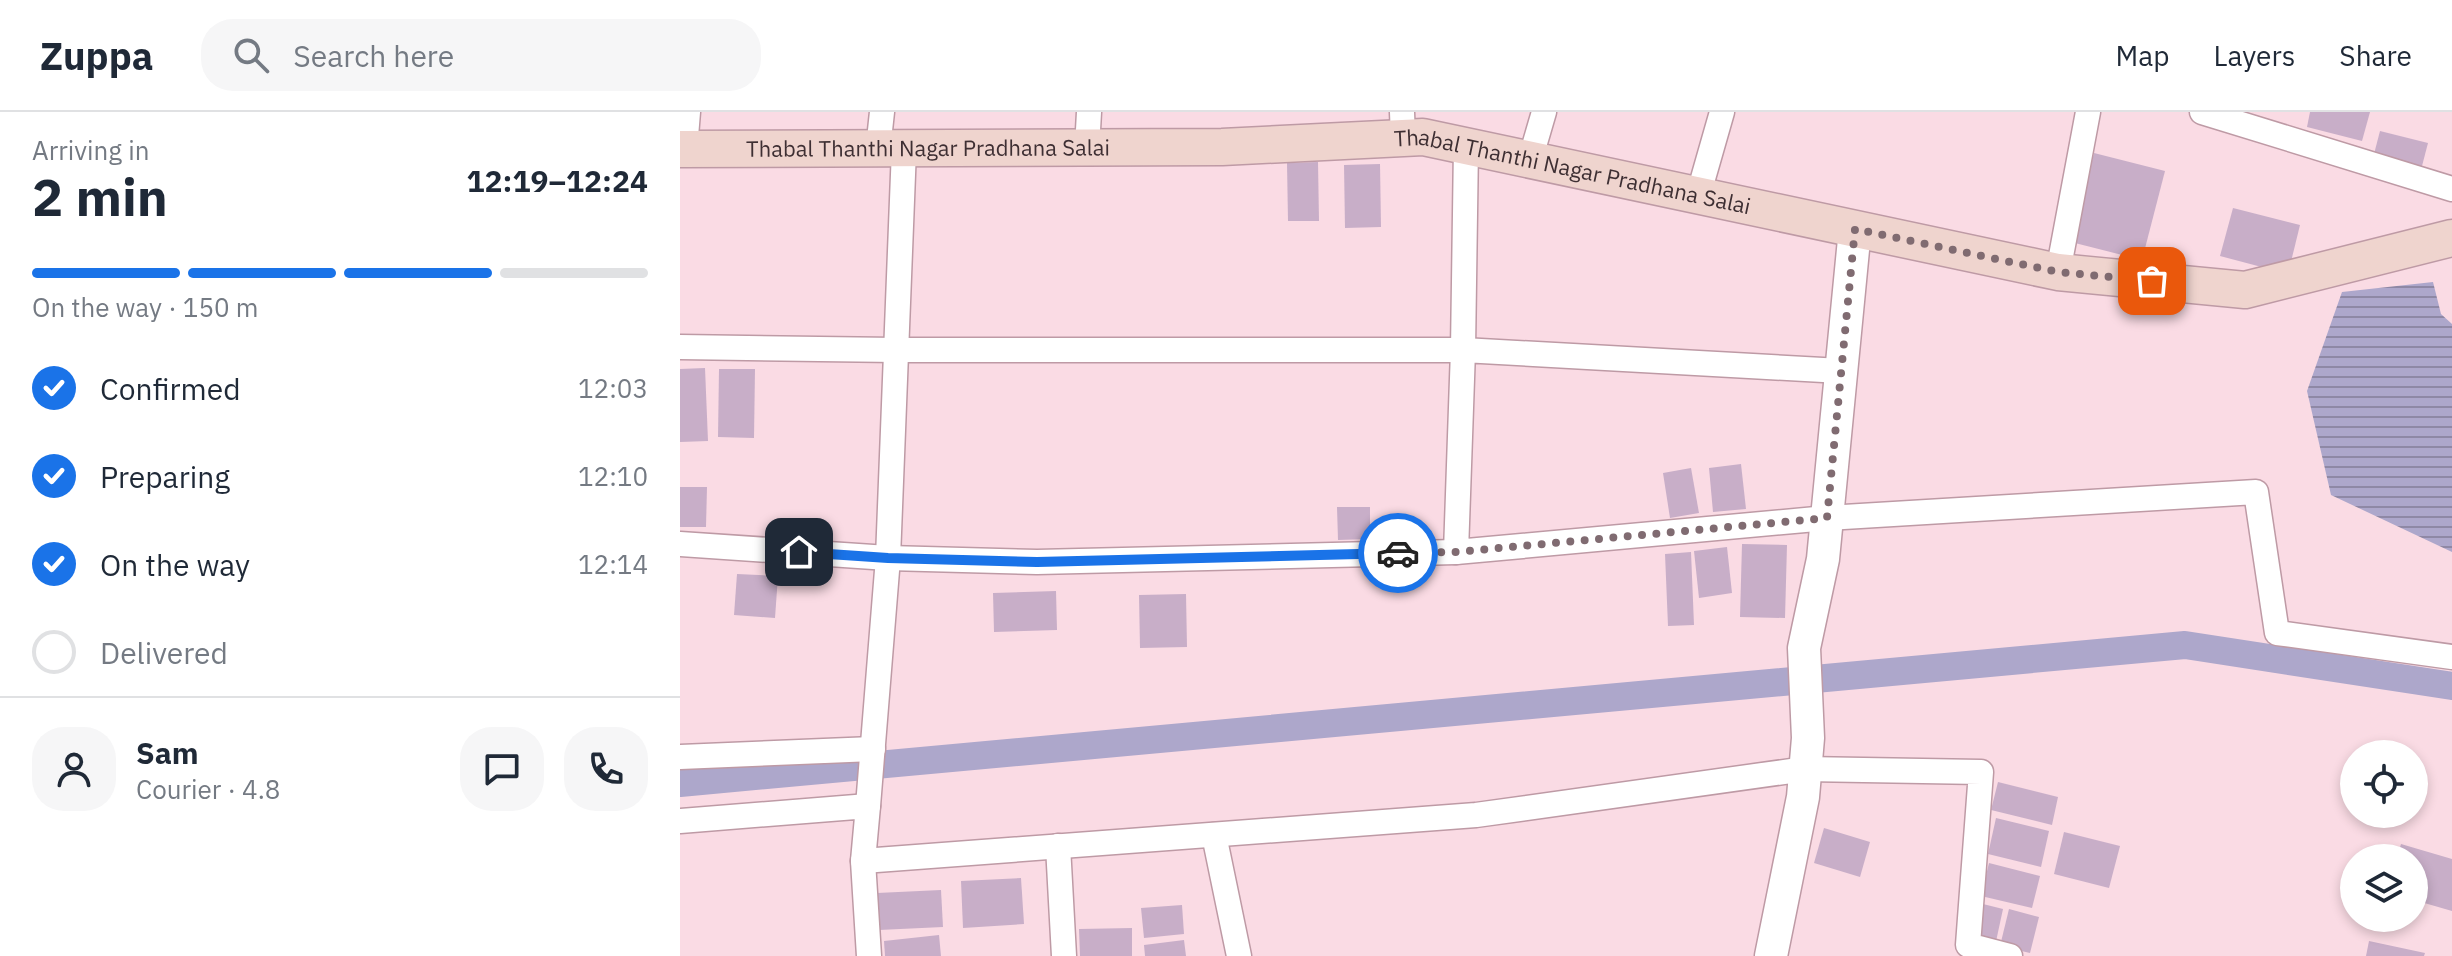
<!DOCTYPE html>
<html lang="en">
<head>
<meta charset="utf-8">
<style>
  :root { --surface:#fff; --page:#f6f6f7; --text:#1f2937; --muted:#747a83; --line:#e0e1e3; --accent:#1a73e8 }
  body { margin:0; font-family:"IBM Plex Sans",sans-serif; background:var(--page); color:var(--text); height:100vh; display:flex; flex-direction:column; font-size:30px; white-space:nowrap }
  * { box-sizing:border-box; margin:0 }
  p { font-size:26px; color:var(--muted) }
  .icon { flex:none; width:44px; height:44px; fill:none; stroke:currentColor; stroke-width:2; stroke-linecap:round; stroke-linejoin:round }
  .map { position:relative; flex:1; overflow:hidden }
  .details { display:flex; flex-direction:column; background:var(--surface); width:680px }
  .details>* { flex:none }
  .controls { position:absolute; left:1660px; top:628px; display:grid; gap:16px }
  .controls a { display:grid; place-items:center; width:88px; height:88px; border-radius:50%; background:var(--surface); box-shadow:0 4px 12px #0003; font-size:40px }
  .pin { position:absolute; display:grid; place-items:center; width:68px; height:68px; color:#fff; margin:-34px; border-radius:16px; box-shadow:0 4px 12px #0006 }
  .courier { position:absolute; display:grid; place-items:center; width:80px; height:80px; margin:-40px; border:6px solid #1a73e8; border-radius:50%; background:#fff; color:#222; box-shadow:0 2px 10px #0007 }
  .overview em { font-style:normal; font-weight:700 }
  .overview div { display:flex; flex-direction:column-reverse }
  .overview { display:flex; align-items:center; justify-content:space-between; height:136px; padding:0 32px }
  h1 { font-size:52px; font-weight:700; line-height:60px }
  .bar { display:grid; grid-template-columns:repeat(4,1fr); gap:12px 8px; align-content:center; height:96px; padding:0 32px }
  .bar i { height:10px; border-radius:6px; background:var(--line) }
  .bar .on { background:var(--accent) }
  .bar p { grid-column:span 4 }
  .line { display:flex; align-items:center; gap:20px; padding:0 32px; border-top:2px solid var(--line) }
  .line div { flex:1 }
  .round { display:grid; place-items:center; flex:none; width:84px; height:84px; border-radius:32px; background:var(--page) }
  ol { padding:0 32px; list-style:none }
  li { display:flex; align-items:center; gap:24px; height:88px }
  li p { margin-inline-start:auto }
  li .icon { padding:8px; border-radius:50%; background:var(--accent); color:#fff; stroke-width:4 }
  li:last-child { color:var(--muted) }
  li i { width:44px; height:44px; border:4px solid var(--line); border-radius:50% }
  header { display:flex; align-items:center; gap:48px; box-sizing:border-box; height:112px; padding:0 40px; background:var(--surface); border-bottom:2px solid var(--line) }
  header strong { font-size:38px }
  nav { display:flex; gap:44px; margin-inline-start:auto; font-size:28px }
  .search { width:560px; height:72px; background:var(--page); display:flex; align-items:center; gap:20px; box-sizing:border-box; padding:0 28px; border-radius:32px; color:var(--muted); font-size:30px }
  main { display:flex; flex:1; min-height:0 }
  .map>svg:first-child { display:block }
</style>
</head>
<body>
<header>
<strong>Zuppa</strong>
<div class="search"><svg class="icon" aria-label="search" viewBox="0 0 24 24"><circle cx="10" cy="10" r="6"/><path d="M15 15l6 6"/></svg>Search here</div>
<nav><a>Map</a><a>Layers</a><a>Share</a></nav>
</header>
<main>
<section class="details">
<div class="overview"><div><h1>2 min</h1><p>Arriving in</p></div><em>12:19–12:24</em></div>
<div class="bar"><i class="on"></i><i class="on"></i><i class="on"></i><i></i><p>On the way · 150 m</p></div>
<ol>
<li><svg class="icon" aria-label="check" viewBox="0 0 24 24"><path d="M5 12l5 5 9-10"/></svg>Confirmed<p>12:03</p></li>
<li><svg class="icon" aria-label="check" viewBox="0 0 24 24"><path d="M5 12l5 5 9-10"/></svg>Preparing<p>12:10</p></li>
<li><svg class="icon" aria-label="check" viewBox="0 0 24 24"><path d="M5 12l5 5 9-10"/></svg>On the way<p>12:14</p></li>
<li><i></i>Delivered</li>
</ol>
<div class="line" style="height:144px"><a class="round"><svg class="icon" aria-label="person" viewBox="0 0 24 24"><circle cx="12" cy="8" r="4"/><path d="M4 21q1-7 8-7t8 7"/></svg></a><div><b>Sam</b><p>Courier · 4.8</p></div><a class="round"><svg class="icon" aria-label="chat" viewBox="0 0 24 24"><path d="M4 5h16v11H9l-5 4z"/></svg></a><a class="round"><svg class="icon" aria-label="phone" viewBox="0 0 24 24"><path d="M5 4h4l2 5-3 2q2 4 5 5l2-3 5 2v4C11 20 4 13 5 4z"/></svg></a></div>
</section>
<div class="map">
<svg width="1772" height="844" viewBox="0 0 1772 844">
  <defs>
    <pattern id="water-rules" width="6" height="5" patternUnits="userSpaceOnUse" patternTransform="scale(2)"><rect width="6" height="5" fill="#ada7cb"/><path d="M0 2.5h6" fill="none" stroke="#8e88a5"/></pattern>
  </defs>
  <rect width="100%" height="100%" fill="#fadbe4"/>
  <polygon fill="url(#water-rules)" points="1753,170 1761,202 1772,212 1772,440 1651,383 1627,279 1662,180"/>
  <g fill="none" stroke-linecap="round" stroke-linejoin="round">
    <polyline stroke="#ada7cb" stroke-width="28" points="0,671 1505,533 1772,574"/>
  </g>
  <g fill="#c8aec8">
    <polygon points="1630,0 1690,0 1682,29 1627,15"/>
    <polygon points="1700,19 1748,31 1742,54 1694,42"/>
    <polygon points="1414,41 1485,59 1462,148 1391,130"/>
    <polygon points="638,50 639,109 608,109 607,51"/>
    <polygon points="700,52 701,115 665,116 664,53"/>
    <polygon points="1553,96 1620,113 1608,162 1540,144"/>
    <polygon points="25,256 28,329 0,330 0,257"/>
    <polygon points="39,257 75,257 74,326 38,325"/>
    <polygon points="1061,352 1066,397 1033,400 1029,356"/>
    <polygon points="1011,356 1019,401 990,406 983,361"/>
    <polygon points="0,375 27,375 26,415 0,415"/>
    <polygon points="657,395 690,395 690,427 658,428"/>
    <polygon points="1062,432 1107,433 1105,506 1060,505"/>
    <polygon points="1047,435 1052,481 1019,486 1014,439"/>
    <polygon points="1011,440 1014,513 988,514 985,442"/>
    <polygon points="57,462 98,464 95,506 54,503"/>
    <polygon points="376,479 377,518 314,520 313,481"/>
    <polygon points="506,482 507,535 460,536 459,483"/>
    <polygon points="1318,670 1378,685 1372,713 1311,698"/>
    <polygon points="1316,706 1369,719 1361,755 1308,742"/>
    <polygon points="1144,716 1190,730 1180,765 1134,751"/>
    <polygon points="1384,720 1440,734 1429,776 1374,762"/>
    <polygon points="1721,732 1772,747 1772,799 1734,788 1734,746 1717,746"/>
    <polygon points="1309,751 1360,764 1352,796 1301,784"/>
    <polygon points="341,766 344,812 283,816 281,769"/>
    <polygon points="261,778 263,815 199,818 197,781"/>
    <polygon points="1299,791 1323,797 1315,834 1290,828"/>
    <polygon points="502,793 504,822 464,826 461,796"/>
    <polygon points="1329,797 1359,805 1350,841 1320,834"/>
    <polygon points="452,816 452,844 400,844 399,817"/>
    <polygon points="259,823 261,844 205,844 204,829"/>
    <polygon points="504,828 506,844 465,844 464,833"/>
    <polygon points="1689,829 1745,841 1744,844 1686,844"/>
  </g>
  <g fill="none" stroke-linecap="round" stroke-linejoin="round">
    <g stroke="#be9aa5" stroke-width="27">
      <g id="minor">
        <polyline points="722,0 723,26"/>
        <polyline points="1522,0 1772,77"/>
        <polyline points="407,36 409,0"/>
        <polyline points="5,37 8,0"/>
        <polyline points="198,37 202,0"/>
        <polyline points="850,48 864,0"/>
        <polyline points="1018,84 1042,0"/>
        <polyline points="1378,160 1408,0"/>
        <polyline points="0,235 216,238 783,238 786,34"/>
        <polyline points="1161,259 783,238 776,440 1147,406 1576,380 1597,521 1772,545"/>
        <polyline points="0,432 208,446 357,450 776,440"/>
        <polyline points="0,645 193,637"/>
        <polyline points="188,694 208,446 224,37"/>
        <polyline points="0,709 188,694 183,749 796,703 1125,657 1301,660 1288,833 1330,844"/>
        <polyline points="534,723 559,844"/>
        <polyline points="378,734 384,844"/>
        <polyline points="183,749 189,844"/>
      </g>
    </g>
    <g stroke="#be9aa5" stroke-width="35">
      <polyline id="tertiary" points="1091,844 1123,685 1128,626 1124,536 1143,447 1175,117"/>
    </g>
    <g stroke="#be9aa5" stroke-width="39">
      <g id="secondary">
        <path id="s1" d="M 0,37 L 542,35 L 743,25 L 1378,160 L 1565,178 L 1772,126"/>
      </g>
    </g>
    <use href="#minor" stroke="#fff" stroke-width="24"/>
    <use href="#tertiary" stroke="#fff" stroke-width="32"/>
    <use href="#secondary" stroke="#efd4ce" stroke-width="36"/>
  </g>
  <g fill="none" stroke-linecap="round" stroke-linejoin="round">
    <polyline stroke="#806b71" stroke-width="8" stroke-dasharray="0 14.4" points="718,441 776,440 1147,406 1175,117 1378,160 1472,169"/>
    <polyline stroke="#1a73e8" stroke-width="10" points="119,440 208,446 357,450 718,441"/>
  </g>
  <g text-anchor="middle" stroke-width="6" stroke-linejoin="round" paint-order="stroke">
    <g font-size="22" fill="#3e2f33" stroke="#fdedf1">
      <text dy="8" stroke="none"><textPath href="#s1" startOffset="248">Thabal Thanthi Nagar Pradhana Salai</textPath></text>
      <text dy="8" stroke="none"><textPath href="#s1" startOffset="896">Thabal Thanthi Nagar Pradhana Salai</textPath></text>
    </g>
  </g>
</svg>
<div class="controls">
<a><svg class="icon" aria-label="locate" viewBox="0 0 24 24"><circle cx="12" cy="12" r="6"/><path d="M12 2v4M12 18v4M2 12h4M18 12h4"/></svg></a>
<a><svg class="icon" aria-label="layers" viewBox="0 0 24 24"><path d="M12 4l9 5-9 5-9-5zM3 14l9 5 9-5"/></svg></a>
</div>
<div class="pin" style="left:1472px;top:169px;background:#ea580c"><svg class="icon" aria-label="bag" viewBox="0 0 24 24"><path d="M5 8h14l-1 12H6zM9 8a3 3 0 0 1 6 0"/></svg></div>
<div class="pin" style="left:119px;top:440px;background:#1f2937"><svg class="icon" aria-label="home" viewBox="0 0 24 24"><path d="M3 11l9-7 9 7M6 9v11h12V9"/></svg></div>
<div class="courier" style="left:718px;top:441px"><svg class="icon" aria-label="car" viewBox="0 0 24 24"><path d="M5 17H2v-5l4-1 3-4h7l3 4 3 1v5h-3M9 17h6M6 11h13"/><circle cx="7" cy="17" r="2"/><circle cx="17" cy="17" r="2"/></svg></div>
</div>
</main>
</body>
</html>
